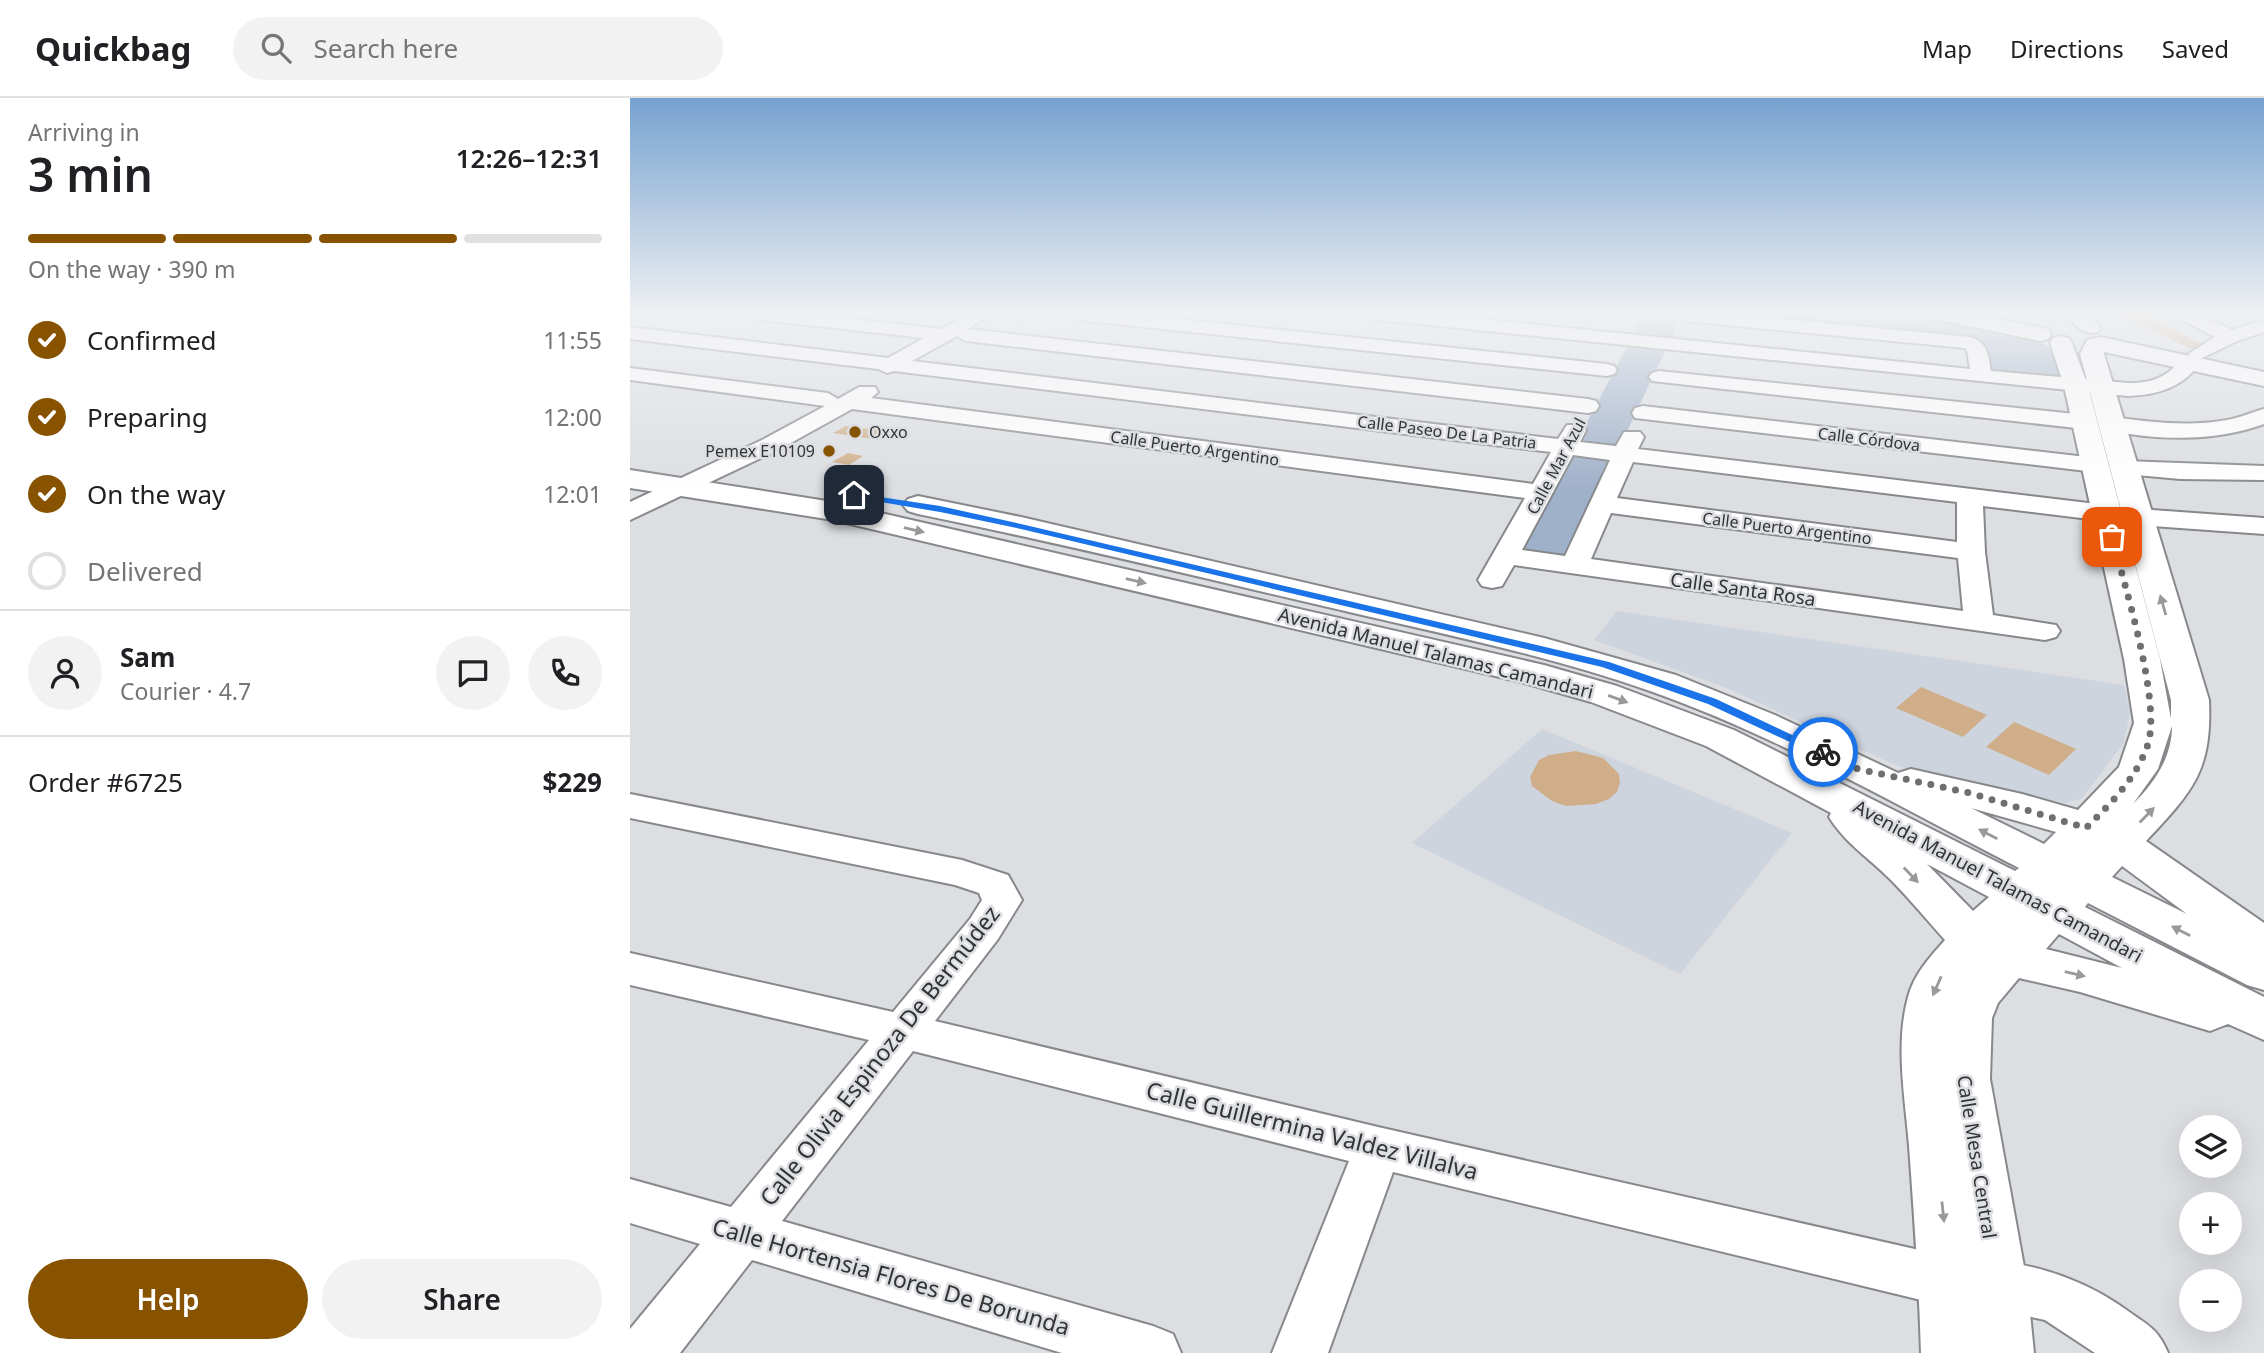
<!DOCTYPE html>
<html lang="en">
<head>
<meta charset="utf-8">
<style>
  :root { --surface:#fff; --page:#f2f2f2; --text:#202124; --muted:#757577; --line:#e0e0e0; --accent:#885300 }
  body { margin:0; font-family:"Noto Sans",sans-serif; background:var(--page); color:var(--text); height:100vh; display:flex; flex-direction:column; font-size:26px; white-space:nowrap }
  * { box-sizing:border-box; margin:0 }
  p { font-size:23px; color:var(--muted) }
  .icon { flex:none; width:38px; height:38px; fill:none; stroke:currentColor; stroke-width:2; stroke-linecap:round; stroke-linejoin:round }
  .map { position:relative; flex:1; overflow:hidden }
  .drawer { display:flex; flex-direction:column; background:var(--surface); width:630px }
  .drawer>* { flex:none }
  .tools { position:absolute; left:1549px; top:1017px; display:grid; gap:14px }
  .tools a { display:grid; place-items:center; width:63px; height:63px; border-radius:50%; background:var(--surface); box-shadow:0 7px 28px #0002; font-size:35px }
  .pin { position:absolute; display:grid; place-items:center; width:60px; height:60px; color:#fff; margin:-30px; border-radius:14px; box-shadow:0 4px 10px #0006 }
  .courier { position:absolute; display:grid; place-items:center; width:70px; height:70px; margin:-35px; border:5px solid #1a73e8; border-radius:50%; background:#fff; color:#222; box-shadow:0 2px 9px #0007 }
  .overview em { font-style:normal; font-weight:600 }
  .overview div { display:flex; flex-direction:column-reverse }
  .overview { display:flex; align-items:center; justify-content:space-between; height:119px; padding:0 28px }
  h1 { font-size:46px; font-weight:600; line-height:52px }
  .bar { display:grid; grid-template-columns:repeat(4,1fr); gap:10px 7px; align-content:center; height:84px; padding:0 28px }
  .bar i { height:9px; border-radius:5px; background:var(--line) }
  .bar .on { background:var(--accent) }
  .bar p { grid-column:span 4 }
  .line { display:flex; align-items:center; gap:18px; padding:0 28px; border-top:2px solid var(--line) }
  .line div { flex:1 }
  .round { display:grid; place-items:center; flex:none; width:74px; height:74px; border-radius:37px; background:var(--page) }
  ol { padding:0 28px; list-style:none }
  li { display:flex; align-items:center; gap:21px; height:77px }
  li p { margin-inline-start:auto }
  li .icon { padding:7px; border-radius:50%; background:var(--accent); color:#fff; stroke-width:4 }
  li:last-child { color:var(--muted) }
  li i { width:38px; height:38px; border:4px solid var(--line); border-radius:50% }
  .action { display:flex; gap:14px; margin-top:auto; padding:14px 28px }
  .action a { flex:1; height:80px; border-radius:42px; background:var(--accent); color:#fff; font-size:28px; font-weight:600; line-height:80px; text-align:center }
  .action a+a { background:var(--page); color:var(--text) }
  header { display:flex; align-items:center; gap:42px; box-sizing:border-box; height:98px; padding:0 35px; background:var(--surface); border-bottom:2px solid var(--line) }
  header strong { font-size:33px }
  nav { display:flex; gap:38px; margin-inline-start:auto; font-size:24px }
  .search { width:490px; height:63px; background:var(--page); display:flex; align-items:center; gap:18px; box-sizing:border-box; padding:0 24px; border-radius:38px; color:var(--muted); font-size:26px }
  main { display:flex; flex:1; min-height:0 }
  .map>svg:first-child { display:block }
</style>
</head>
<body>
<header>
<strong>Quickbag</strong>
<div class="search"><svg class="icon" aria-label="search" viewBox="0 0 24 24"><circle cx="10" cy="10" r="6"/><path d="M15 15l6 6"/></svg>Search here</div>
<nav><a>Map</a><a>Directions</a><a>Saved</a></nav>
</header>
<main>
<section class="drawer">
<div class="overview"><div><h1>3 min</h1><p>Arriving in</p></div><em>12:26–12:31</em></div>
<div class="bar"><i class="on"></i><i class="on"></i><i class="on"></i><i></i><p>On the way · 390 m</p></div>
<ol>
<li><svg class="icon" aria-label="check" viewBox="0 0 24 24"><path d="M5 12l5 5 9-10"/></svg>Confirmed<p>11:55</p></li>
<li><svg class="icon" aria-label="check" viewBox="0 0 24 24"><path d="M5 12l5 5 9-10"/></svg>Preparing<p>12:00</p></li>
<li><svg class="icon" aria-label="check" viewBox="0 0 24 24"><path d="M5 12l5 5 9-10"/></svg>On the way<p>12:01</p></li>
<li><i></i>Delivered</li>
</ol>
<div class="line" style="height:126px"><a class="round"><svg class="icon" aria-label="person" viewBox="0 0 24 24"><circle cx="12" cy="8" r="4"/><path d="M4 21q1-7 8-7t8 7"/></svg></a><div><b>Sam</b><p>Courier · 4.7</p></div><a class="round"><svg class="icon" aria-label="chat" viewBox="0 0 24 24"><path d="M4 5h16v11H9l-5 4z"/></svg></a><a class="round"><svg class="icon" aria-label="phone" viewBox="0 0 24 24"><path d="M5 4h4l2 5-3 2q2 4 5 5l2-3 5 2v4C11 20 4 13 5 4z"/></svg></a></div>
<div class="line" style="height:91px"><div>Order #6725</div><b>$229</b></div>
<div class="action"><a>Help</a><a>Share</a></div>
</section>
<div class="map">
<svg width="1634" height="1255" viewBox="0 0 1634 1255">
  <rect width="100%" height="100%" fill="#dcdee2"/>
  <g fill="#ced4de">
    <polygon points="987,513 1494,587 1500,614 1494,645 1451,701 1435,705 1267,668 1094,589 964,542"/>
    <polygon points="912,631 1162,735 1050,876 782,745"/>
  </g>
  <g fill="#9fb0c9">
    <polygon points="1012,216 1049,216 1043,238 1037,242 1002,239"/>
    <polygon points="1065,216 1279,216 1366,231 1411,244 1420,250 1432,278 1429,281 1368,276 1355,271 1355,253"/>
    <path d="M 998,247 L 1036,251 L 991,346 C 979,351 957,349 949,339 Z"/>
    <polygon points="942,357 980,362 939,458 925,460 890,451"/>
  </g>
  <g fill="#d0ae89">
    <polygon points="1491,216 1511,216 1572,246 1561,251"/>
    <polygon points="216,328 261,334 249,342 203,335"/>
    <polygon points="163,349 181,351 170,358 152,355"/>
    <polygon points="218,355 233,358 219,367 202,364"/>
    <polygon points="1291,589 1357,617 1333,639 1266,610"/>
    <polygon points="1384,624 1446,651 1419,677 1356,649"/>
    <polygon points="946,653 973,660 989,676 990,685 987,694 979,701 966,706 936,708 922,703 902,688 900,679 909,662 919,657"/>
  </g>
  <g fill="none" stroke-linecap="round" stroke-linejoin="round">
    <g stroke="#86888b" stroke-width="4">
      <g id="minor">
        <path d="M 123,216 L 180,216 L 311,231 L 338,216 L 361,216 L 338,231 L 958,301 L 966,303 L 969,308 L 966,313 L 958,315 L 336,243 L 327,238 L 282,263 L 928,341 L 937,327 L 953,327 L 956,332 L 950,344 L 986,348 L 994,334 L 1010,334 L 1014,339 L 1008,351 L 1508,411 L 1634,420 L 1634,436 L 1508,427 L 1353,408 L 1355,454 L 1363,517 L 1426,527 L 1430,533 L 1426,539 L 1415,542 L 884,467 L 872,488 L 862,490 L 852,488 L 848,482 L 895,400 L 222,311 L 148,352 L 0,422 L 0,404 L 132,342 L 195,308 L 0,282 L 0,270 L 198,295 L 208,301 L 229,289 L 245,289 L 248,294 L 241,300 L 903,386 L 921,354 L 264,273 L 257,275 L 248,271 L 0,241 L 0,229 L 258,260 L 294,240 L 132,222 ZM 943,357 L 980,362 L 935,458 L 892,452 ZM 1003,364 L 1327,404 L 1327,444 L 987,400 ZM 981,415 L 1328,460 L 1333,513 L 961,461 Z"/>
        <polygon points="438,216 499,216 977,266 984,268 987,272 984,276 977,278 447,222"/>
        <path d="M 740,216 L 802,216 L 1340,271 L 1337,252 L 1335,250 L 1055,223 L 1046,217 L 1101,216 L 1340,239 C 1358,244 1358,257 1361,273 L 1498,285 C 1514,285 1528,283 1541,272 C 1548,266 1551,261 1560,259 L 1558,256 L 1585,239 L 1548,220 L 1546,216 L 1569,216 L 1602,232 L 1634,222 L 1634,234 L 1607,243 L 1568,262 L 1570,265 C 1552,290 1527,297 1498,298 L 749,222 Z"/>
        <path d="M 1440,216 L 1458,216 L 1471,230 L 1468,234 C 1454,237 1443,229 1440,216 Z"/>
        <polygon points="1029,273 1455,317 1463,319 1466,324 1463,329 1455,331 1022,283 1019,279 1022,275"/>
        <polygon points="1013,308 1465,360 1473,362 1477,367 1473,372 1465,374 1005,320 1002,315 1005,310"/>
        <path d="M 1634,311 L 1634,326 C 1585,344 1525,343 1474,331 L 1471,326 L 1474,321 L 1482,319 C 1520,324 1559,329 1597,322 C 1610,320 1622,314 1634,311 Z"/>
        <polygon points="1494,363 1634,368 1634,382 1550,381 1485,375 1482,370 1485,365"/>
        <path d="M 0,696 L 332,762 L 378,777 L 392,802 L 368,841 L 305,923 L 748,1029 L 1320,1159 C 1386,1161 1444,1174 1498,1213 C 1519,1228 1528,1231 1538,1255 L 1465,1255 L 1415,1222 L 1369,1212 L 1320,1209 L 763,1074 L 698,1255 L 642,1255 L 719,1063 L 283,953 L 152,1123 L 523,1228 L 543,1236 L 551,1255 L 432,1255 L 122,1162 L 50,1255 L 0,1255 L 0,1231 L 70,1146 L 0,1125 L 0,1081 L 101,1109 L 239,942 L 0,887 L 0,855 L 263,914 L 340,821 L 352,802 L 349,795 L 325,787 L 0,720 Z"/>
      </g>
    </g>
    <g stroke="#86888b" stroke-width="4">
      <g id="major">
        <polygon points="1299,216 1342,216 1418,231 1421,236 1418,241 1410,243 1310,222 1302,221"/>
        <path d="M 1431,238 L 1439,240 L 1442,245 L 1458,288 L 1530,561 L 1541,621 L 1541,602 L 1450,256 L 1457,242 L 1471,239 L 1634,274 L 1634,288 L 1474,254 L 1474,256 L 1579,602 C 1582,673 1563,693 1516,743 L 1634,825 L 1634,892 L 1617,887 L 1458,805 L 1455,809 L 1634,899 L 1634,942 L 1598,926 L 1580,933 L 1450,894 L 1389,880 L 1368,905 L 1362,920 L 1360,981 L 1397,1185 L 1404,1255 L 1291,1255 C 1289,1186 1284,1117 1279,1048 C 1275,1000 1265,946 1278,899 C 1284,876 1300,859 1315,842 C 1297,822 1279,800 1260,781 C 1239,760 1215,745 1199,719 L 1201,715 L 1076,648 L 961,604 L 891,584 L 203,422 L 0,390 L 0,372 L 203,404 L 914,567 L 987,588 L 1104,632 L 1385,773 L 1389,770 C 1268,708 1148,638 1020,593 C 921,558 817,537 715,513 C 573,480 431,445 288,416 L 278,413 L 273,407 L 278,401 L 288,398 L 391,419 L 914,540 L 1046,577 L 1145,617 L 1268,675 L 1281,671 L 1392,696 L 1448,712 L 1489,669 L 1504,625 L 1494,561 L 1434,288 L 1420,245 L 1423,240 ZM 1542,628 C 1542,660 1524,685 1503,706 L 1528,671 ZM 1341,710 L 1426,734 L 1414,746 ZM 1297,766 L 1359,799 L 1343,813 ZM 1492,768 L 1557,816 L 1482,779 ZM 1429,836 L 1492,870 L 1416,851 Z"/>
      </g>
    </g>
    <use href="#minor" fill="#fff" fill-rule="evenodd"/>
    <use href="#major" fill="#fff" fill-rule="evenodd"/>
  </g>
  <defs><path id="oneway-solid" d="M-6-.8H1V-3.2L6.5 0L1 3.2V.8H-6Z" transform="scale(1.75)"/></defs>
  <g fill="#98999a">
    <use href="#oneway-solid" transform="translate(284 432) rotate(13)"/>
    <use href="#oneway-solid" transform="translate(506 483) rotate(13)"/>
    <use href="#oneway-solid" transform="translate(1533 507) rotate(-106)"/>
    <use href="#oneway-solid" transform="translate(988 601) rotate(20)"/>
    <use href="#oneway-solid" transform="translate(1517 717) rotate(-46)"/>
    <use href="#oneway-solid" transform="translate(1358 736) rotate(-153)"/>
    <use href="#oneway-solid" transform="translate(1281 777) rotate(46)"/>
    <use href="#oneway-solid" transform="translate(1551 833) rotate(-153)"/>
    <use href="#oneway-solid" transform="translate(1445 876) rotate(13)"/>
    <use href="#oneway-solid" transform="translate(1307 888) rotate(114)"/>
    <use href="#oneway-solid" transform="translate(1313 1114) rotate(84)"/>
  </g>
  <linearGradient id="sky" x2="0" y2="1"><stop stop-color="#76a2d0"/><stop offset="0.55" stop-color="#eff0f2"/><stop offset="1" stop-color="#eff0f2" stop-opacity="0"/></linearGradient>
  <rect width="1634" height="392" fill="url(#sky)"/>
  <polygon fill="#1a73e8" points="224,395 310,408 391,426 979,564 1086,601 1198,654 1188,657 1078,606 972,569 391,431 310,414 221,399"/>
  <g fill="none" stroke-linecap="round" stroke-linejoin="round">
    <path stroke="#6e6f71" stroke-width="7" stroke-dasharray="0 12.6" d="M 1193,654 L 1228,671 L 1340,695 L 1456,730 C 1480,706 1505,682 1517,649 C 1533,608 1494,486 1482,439"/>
  </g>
  <g fill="#885300" stroke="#dcdee2" stroke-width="2.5">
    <circle cx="225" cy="334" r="7"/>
    <circle cx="199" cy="353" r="7"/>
  </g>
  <g text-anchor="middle" stroke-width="5" stroke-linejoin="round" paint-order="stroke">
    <g font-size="16" fill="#323334" stroke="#dcdee2" text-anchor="start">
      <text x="239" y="340">Oxxo</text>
      <text x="185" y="359" text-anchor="end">Pemex E10109</text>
    </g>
    <g font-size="16" fill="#323334" stroke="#dcdee2">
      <text transform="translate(817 334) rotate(7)" y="6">Calle Paseo De La Patria</text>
      <text transform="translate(1239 341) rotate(7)" y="6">Calle Córdova</text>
      <text transform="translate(565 350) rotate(8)" y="6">Calle Puerto Argentino</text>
      <text transform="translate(926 368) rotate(-62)" y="6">Calle Mar Azul</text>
      <text transform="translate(1157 430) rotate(7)" y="6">Calle Puerto Argentino</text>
    </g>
    <g font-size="19" fill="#323334" stroke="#dcdee2">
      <text transform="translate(1113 491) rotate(8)" y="7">Calle Santa Rosa</text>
      <text transform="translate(806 555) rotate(14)" y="7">Avenida Manuel Talamas Camandari</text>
      <text transform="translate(1368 783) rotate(28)" y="7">Avenida Manuel Talamas Camandari</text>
      <text transform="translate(1347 1059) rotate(81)" y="7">Calle Mesa Central</text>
    </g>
    <g font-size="23" fill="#323334" stroke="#dcdee2">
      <text transform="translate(250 958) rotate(-52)" y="8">Calle Olivia Espinoza De Bermúdez</text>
      <text transform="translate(682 1033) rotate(14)" y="8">Calle Guillermina Valdez Villalva</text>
      <text transform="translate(261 1179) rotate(16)" y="8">Calle Hortensia Flores De Borunda</text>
    </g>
  </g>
</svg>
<div class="tools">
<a><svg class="icon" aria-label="layers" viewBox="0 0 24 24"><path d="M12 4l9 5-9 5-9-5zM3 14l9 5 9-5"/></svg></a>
<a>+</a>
<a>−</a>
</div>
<div class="pin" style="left:1482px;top:439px;background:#ea580c"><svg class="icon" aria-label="bag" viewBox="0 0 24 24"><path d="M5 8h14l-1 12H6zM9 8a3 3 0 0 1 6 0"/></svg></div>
<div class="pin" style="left:224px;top:397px;background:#1f2937"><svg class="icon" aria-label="home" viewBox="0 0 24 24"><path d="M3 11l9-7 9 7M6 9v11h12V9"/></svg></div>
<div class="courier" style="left:1193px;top:654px"><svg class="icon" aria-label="bike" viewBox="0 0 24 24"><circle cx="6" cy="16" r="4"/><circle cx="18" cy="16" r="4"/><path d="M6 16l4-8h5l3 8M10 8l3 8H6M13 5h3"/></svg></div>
</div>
</main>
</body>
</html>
